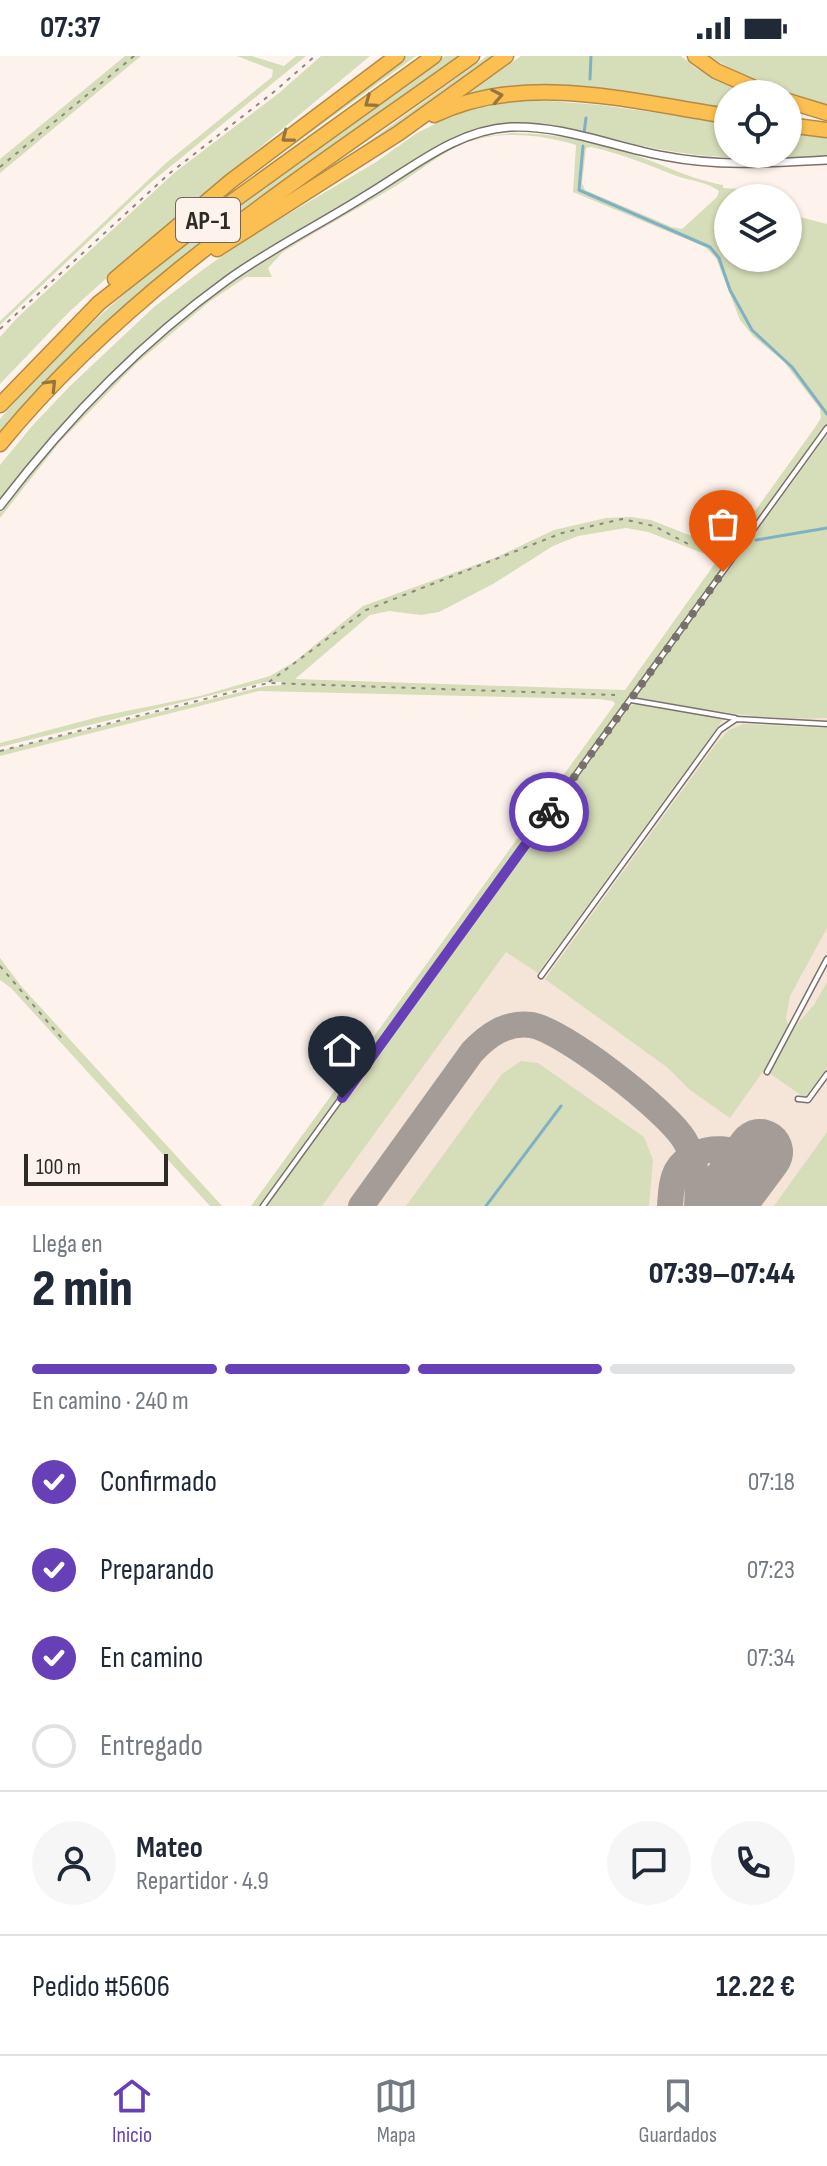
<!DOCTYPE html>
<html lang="es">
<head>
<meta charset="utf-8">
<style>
  :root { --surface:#fff; --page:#f6f6f7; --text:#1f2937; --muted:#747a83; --line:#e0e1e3; --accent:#6740b8 }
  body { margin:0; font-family:"Sofia Sans Condensed",sans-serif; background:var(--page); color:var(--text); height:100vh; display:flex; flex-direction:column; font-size:30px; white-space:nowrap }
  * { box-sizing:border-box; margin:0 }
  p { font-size:26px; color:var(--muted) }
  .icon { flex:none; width:44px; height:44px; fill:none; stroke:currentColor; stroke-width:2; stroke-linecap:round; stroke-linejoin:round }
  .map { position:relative; height:1150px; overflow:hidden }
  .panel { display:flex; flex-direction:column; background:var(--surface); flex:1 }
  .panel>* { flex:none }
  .buttons { position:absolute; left:714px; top:24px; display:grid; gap:16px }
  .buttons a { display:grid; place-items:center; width:88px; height:88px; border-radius:50%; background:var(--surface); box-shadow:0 2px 6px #0004; font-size:40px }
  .scale { position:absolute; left:24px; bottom:20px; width:144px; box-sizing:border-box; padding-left:8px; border:4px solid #2e2a28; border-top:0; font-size:22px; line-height:28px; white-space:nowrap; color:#2e2a28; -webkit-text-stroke:6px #fef3ec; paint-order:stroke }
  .pin { position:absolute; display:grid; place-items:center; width:68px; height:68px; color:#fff; margin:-82px -34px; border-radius:50% 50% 50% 0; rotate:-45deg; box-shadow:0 0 8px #0007 }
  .pin .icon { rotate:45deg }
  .courier { position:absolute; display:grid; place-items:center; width:80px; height:80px; margin:-40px; border:6px solid #6740b8; border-radius:50%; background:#fff; color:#222; box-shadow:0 2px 10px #0007 }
  .head em { font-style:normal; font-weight:800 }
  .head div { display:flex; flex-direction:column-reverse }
  .head { display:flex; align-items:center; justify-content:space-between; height:136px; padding:0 32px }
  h1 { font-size:52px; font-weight:800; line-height:60px }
  .bar { display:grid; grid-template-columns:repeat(4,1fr); gap:12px 8px; align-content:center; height:96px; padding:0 32px }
  .bar i { height:10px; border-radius:6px; background:var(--line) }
  .bar .on { background:var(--accent) }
  .bar p { grid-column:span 4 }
  .line { display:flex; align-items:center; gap:20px; padding:0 32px; border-top:2px solid var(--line) }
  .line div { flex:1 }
  .round { display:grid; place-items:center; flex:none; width:84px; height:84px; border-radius:42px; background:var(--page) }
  ol { padding:0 32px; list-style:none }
  li { display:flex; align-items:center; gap:24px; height:88px }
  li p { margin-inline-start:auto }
  li .icon { padding:8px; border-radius:50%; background:var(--accent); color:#fff; stroke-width:4 }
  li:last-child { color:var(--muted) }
  li i { width:44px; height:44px; border:4px solid var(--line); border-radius:50% }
  .status { display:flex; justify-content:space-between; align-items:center; height:56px; padding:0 40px; background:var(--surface); direction:ltr }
  .status svg { height:22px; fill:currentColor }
  .tabs { display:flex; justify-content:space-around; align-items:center; height:112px; border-top:2px solid var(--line); background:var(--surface); font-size:22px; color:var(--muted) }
  .tabs a { display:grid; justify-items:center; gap:4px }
  .tabs .on { color:var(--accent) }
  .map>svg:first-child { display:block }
</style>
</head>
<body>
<div class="status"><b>07:37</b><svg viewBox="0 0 49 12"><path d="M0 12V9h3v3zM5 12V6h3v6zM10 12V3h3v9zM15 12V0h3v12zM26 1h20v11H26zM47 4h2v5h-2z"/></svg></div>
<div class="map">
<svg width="827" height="1150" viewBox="0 0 827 1150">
  <rect width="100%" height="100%" fill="#fef3ec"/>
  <polygon fill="#f5e4d8" points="827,360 827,1150 254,1150"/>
  <g fill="#d6ddb9" fill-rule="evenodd">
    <polygon points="125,0 141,0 0,117 0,103"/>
    <polygon points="237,0 252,0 284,10 296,0 306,0 149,128 0,269 0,265 166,107 272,21 273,14"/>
    <polygon points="321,0 370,0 144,188 68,257 0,328 0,281 17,262 174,117 279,37"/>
    <polygon points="403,0 416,0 230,135 313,66"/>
    <path d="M 445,0 L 459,0 C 299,116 128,224 0,376 L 0,363 C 123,216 291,111 445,0 Z"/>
    <polygon points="487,0 500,0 411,63 328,115"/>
    <polygon points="521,0 681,0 696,12 745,38 728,38 728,55 509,33 460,41"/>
    <polygon points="708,0 827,0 827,49 756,26"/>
    <path d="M 523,43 L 601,49 L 728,67 L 728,98 L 788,98 L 788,75 L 827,81 L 827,100 C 772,103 718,104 664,94 C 613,85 561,66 509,69 C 446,71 404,114 353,144 C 316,166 278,184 243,208 C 149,271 68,354 0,443 L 0,409 L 32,370 L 70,330 L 154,251 L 205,212 L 251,180 L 376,106 L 417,77 L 457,57 Z"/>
    <path d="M 512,77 C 553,77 596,86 635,99 C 667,110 687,122 723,129 L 723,132 L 776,135 L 770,142 L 728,142 L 728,202 L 788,202 L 788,158 L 827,168 L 827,368 L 260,1150 L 251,1150 L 615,648 L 613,645 L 598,643 L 259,635 L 0,700 L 0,695 L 265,630 L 284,629 L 283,626 L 265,626 L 0,691 L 0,687 L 102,660 L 200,640 L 270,620 L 294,606 L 363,550 L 497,501 L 554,474 L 606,462 L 631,461 L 651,464 L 727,494 L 816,370 L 821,362 L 820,353 L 784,306 L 753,280 L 740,264 L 716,202 L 705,191 L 573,136 L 576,89 C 539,78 493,73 456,91 C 432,103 412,121 389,134 C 354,155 318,174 283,196 L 268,212 L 272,221 L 246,221 L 209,246 L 137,307 L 59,387 L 0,462 L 0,456 C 64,370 143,288 232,226 C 301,177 377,138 448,91 L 474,82 ZM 591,91 C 622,98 648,109 677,120 C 691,125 707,126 719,135 L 717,141 L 682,173 L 672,171 L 585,134 L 582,127 L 586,92 ZM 626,472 L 648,476 L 718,503 L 625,634 L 295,623 L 370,559 L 389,555 L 421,559 L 439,556 L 493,528 L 553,490 L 578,480 Z"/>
    <path d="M 827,379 L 827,662 C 762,665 700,653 636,641 Z"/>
    <path d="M 638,647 L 724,662 L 538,917 L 506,896 L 322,1150 L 266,1150 L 342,1045 C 355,1037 364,1027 367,1011 L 630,650 Z"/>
    <polygon points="743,668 827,672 827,872 790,940 786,962 788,969 764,1014 730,1062 690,1034 668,1012 545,923 716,688 729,674"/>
    <polygon points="0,902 21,930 222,1150 210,1150 11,932 0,924"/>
    <polygon points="827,926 827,1012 805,1042 769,1017 795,970 814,949"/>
    <polygon points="521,1005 538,1007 644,1081 653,1104 649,1150 406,1150 502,1018"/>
    <polygon points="827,1076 827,1150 774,1150"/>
  </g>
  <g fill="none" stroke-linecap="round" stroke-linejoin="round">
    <g stroke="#80b1c3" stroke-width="3">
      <polyline points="590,23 591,0"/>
      <polyline points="584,77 586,62"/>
      <polyline points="583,90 579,134 710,191 719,202 730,234 752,274 792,311 827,358"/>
      <polyline points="756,484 827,472"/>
      <polyline points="486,1150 561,1050"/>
    </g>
    <g stroke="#a49c97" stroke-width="26">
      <path d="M 361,1150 L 472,996 C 488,979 506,966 531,969 C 562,973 669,1056 685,1085 C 696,1103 699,1129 697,1150"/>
      <path d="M 670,1150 C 671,1138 671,1125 677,1114 C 693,1085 754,1085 755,1122 C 756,1131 748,1142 743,1150"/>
    </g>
    <polyline stroke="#a49c97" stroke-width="66" points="720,1150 760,1096"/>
    <g stroke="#7a716b" stroke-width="7">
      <g id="lane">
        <polyline points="631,644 735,662"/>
        <polyline points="541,920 720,674 736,663 827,668"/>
        <polyline points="767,1016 827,903"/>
        <polyline points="798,1043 808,1044 827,1018"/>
        <polyline points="263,1150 827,372"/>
      </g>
    </g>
    <g stroke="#7a716b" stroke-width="10">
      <path id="street" d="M 0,450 C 65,365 139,288 226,225 C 270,193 319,169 365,140 C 411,113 455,74 511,71 C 563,69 614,91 664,100 C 719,111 772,107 827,104"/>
    </g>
    <g stroke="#b48b43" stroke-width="17">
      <g id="highway">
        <polyline points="695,0 716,15 768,38"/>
        <polyline points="788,45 827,57"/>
        <path d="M 434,59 C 525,15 633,46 728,60"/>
        <polyline points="788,69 827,74"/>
        <polyline points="217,193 399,77 506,0"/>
        <polyline points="115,223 231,125 397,0"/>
        <polyline points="0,349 99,247 183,181 434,0"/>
        <path d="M 0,388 C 130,229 307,119 472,0"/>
      </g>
    </g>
    <g stroke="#8d8682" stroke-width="2" stroke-dasharray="4 6" stroke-linecap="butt">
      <polyline points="0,111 134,0"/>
      <polyline points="0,273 170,117 275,35 315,0"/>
      <polyline points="269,626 366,554 562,477 622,463 654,470 690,489"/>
      <polyline points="0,695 268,627 615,639"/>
      <polyline points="0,910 64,985"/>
    </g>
    <use href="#lane" stroke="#fff" stroke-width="4"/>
    <use href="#street" stroke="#fff" stroke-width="7"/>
    <use href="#highway" stroke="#fcbf52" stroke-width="14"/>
  </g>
  <defs><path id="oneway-chevron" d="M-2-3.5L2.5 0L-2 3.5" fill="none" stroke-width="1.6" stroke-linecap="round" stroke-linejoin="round" transform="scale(2)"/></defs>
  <g stroke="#95743d">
    <use href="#oneway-chevron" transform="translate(497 40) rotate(-11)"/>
    <use href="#oneway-chevron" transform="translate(370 46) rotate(144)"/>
    <use href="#oneway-chevron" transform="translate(287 81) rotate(142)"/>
    <use href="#oneway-chevron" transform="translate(51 329) rotate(-46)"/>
  </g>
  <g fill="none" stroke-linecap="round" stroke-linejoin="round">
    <polyline stroke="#77706d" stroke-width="8" stroke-dasharray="0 14.4" points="549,756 723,516"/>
    <polyline stroke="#6740b8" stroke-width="10" points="342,1042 549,756"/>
  </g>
  <g text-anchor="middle" stroke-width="7" stroke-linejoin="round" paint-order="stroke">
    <rect fill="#fef3ec" stroke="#6c6663" stroke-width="2" x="176" y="142" width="64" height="44" rx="6"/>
    <g font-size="26" font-weight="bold" fill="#2e2a28">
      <text x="208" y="173">AP-1</text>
    </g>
  </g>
</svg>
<div class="buttons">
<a><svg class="icon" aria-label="locate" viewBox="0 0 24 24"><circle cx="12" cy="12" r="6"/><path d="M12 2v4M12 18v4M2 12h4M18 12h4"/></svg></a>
<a><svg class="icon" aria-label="layers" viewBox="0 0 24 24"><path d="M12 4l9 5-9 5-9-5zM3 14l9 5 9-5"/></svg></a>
</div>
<div class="scale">100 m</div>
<div class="pin" style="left:723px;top:516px;background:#ea580c"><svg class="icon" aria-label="bag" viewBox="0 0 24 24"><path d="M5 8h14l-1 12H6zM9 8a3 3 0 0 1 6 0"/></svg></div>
<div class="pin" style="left:342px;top:1042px;background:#1f2937"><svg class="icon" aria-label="home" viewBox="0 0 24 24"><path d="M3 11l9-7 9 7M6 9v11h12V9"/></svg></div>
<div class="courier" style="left:549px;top:756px"><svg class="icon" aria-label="bike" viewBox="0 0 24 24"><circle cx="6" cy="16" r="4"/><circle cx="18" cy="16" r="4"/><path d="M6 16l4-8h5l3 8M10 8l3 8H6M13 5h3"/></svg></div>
</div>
<section class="panel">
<div class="head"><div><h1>2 min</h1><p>Llega en</p></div><em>07:39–07:44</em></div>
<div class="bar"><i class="on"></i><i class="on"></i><i class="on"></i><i></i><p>En camino · 240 m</p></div>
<ol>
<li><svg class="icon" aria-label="check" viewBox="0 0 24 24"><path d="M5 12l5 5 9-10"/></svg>Confirmado<p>07:18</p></li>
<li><svg class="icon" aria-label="check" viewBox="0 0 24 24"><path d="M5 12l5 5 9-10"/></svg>Preparando<p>07:23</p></li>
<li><svg class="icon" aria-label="check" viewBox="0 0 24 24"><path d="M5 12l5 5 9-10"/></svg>En camino<p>07:34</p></li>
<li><i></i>Entregado</li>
</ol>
<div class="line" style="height:144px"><a class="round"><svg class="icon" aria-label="person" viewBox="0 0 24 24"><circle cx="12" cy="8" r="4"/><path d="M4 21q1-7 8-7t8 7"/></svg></a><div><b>Mateo</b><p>Repartidor · 4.9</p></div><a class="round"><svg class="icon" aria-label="chat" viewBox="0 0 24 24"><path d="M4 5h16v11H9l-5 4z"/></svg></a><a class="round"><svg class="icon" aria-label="phone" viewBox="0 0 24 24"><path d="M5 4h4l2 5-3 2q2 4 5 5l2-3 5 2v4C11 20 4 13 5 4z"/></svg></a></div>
<div class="line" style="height:104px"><div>Pedido #5606</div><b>12.22 €</b></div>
</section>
<nav class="tabs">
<a class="on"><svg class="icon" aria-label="home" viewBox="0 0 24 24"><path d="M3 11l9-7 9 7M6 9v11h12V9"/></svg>Inicio</a>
<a><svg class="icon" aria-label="map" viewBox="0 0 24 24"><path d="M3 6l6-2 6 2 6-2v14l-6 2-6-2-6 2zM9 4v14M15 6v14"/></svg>Mapa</a>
<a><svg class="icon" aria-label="saved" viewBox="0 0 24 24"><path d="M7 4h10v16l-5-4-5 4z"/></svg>Guardados</a>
</nav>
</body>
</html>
